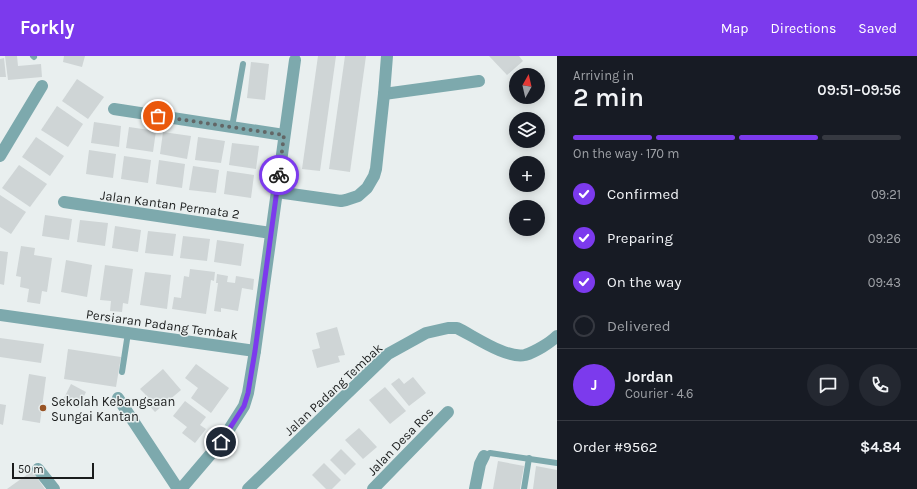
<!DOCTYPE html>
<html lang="en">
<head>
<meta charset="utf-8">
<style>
  :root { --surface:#171b24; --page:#242831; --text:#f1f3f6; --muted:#9ea1a6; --line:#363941; --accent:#7c3aed }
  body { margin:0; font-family:Karla,sans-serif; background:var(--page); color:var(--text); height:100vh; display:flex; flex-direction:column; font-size:15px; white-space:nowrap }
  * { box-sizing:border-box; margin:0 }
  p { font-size:13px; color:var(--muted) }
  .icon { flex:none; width:22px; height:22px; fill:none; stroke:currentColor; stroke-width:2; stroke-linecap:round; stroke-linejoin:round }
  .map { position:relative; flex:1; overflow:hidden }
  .panel { display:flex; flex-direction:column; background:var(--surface); width:360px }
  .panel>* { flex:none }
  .needle { width:26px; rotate:8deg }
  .buttons { position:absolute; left:509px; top:12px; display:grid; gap:8px }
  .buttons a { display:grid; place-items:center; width:36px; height:36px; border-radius:50%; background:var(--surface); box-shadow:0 2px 10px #0003; font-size:20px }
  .scale { position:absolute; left:12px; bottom:10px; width:82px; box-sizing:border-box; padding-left:4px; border:2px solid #1a1c1c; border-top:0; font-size:11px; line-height:14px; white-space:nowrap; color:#1a1c1c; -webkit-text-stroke:3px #e9efef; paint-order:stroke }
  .pin { position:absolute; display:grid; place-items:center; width:34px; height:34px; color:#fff; margin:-17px; border:2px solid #fff; border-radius:50%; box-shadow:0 1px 4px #0007 }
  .courier { position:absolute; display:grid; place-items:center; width:40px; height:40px; margin:-20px; border:3px solid #7c3aed; border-radius:50%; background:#fff; color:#222; box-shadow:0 1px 5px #0007 }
  .head em { font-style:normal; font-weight:600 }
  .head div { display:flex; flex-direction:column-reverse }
  .head { display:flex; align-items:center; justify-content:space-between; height:68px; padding:0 16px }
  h1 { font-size:26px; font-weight:600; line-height:30px }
  .bar { display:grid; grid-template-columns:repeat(4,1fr); gap:6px 4px; align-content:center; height:48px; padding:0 16px }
  .bar i { height:5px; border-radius:3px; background:var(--line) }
  .bar .current { background:var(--accent) }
  .bar p { grid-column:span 4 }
  .line { display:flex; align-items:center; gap:10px; padding:0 16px; border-top:1px solid var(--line) }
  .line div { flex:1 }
  .round { display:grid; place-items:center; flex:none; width:42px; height:42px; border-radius:21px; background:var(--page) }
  ol { padding:0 16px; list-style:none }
  li { display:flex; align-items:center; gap:12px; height:44px }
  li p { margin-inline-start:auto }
  li .icon { padding:4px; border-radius:50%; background:var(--accent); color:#fff; stroke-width:4 }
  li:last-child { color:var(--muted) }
  li i { width:22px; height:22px; border:2px solid var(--line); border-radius:50% }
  header { display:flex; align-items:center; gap:24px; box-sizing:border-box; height:56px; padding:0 20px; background:var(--accent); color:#fff }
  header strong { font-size:19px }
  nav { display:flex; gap:22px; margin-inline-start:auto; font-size:14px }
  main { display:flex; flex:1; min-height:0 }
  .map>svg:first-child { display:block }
</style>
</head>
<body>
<header>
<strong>Forkly</strong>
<nav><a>Map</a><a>Directions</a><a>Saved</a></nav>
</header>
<main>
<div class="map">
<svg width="557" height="433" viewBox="0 0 557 433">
  <rect width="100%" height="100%" fill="#e9efef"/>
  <g fill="#cfd5d6">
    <polygon points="5,0 17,0 18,10 41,8 42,21 8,24"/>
    <polygon points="64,0 85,0 82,11 63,6"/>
    <polygon points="318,0 336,0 320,115 302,113"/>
    <polygon points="345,0 366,0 350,116 329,113"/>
    <polygon points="489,0 519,0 523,5 507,19"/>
    <polygon points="4,2 6,21 0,21 0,3"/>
    <polygon points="251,6 269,8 265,44 247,42"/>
    <polygon points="77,23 104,41 88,63 62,45"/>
    <polygon points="57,50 83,68 68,91 41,74"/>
    <polygon points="94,66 121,70 119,91 91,87"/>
    <polygon points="129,71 156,75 153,96 126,92"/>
    <polygon points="163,76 191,80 187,103 160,98"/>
    <polygon points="36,81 64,100 50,120 22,101"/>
    <polygon points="198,81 225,85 221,107 195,104"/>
    <polygon points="232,87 259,90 256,113 229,109"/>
    <polygon points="89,94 116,98 113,122 86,118"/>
    <polygon points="124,100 151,104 148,127 121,123"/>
    <polygon points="159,104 185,108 182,132 156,128"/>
    <polygon points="19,109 47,128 30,151 2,132"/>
    <polygon points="193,110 219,114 216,137 189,134"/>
    <polygon points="227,115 254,119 251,142 224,138"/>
    <polygon points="0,139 26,156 11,178 0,171"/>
    <polygon points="45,159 72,163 69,184 42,180"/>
    <polygon points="80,164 108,167 105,190 77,186"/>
    <polygon points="115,170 141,174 138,196 112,192"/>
    <polygon points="148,175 176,178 173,200 145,197"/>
    <polygon points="183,180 210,183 207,205 180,202"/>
    <polygon points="217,184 244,188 241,210 214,206"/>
    <polygon points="21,190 35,192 34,199 52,202 47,236 42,235 40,248 27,246 29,233 20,231 21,221 16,220"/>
    <polygon points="0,195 8,196 4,229 0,228"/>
    <polygon points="66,204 92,209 87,241 61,236"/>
    <polygon points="105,209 133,213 128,248 123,247 122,256 110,255 111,245 100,244"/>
    <polygon points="190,213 215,216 214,225 211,224 206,258 172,253 174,241 181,242 184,220 189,221"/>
    <polygon points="145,216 171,219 167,253 140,249"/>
    <polygon points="217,218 228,220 227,226 235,227 236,220 254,223 253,234 242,232 238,255 221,252 221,256 214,255 218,227 216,227"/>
    <polygon points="337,271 345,299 338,300 340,306 317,312 312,294 320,292 316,277"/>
    <polygon points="0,282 44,288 41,307 0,301"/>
    <polygon points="68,293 121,301 116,331 64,323"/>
    <polygon points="196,308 229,332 211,357 191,342 198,332 185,322"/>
    <polygon points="163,313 181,334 155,356 145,345 149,342 140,333"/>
    <polygon points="29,318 46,321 40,367 22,364"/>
    <polygon points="413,321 426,337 409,350 391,328 399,322 404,328"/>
    <polygon points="71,328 86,336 78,352 63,344"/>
    <polygon points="385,331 406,355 390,368 369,344"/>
    <polygon points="185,345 206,361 200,369 206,373 195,387 182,377 187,371 173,360"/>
    <polygon points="0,348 6,349 3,369 0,368"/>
    <polygon points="359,372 377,391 363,403 345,384"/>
    <polygon points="341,393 356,408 345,419 330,404"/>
    <polygon points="498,405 524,410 520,433 493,433"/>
    <polygon points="324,407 341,424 332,433 326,433 312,419"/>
    <polygon points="536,410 557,414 557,433 533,433"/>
    <polygon points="32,415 45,433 7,433"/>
  </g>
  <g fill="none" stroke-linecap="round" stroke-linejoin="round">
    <g stroke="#7da9ad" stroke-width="6">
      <polyline points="33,0 34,1"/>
      <polyline points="232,71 243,8"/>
      <polyline points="122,316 128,277"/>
      <polyline points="484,400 490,397 557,407"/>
      <polyline points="524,433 529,402"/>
    </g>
    <g stroke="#7da9ad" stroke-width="12">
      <polyline points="384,38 479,25"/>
      <polyline points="114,53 284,79"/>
      <polyline points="0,100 42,30"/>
      <polyline points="277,136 341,145 346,144 358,140 367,132 374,120 376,113 384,38 387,0"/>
      <polyline points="64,146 271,177"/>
      <polyline points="0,259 255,295"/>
      <polyline points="118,342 178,433"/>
      <polyline points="38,413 54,433"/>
      <polyline points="181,433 221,386 244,350 248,337 255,295 295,4"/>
      <path d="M 248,433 L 388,298 L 426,277 L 448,272 L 457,272 C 474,280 506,303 525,299 C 535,296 550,287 557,280"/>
      <polyline points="373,433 448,356"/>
      <polyline points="475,433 480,408 484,400"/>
    </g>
  </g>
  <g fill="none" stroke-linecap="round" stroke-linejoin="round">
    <polyline stroke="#626666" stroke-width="4" stroke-dasharray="0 7.2" points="158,60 284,79 279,119"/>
    <polyline stroke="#7c3aed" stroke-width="5" points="221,386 244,350 248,337 255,295 279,119"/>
  </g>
  <circle fill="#985425" stroke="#e9efef" stroke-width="1.5" cx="43" cy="352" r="4"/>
  <g text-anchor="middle" stroke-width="3" stroke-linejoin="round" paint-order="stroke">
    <g font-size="13" fill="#1a1c1c" stroke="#e9efef">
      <text transform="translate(170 148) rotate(8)" y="5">Jalan Kantan Permata 2</text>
      <text transform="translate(162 268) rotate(8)" y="5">Persiaran Padang Tembak</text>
      <text transform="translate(333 333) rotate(-43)" y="5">Jalan Padang Tembak</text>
      <text transform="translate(400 385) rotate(-46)" y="5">Jalan Desa Ros</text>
    </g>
    <g font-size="13" fill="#1a1c1c" stroke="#e9efef" text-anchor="start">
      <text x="51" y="350">Sekolah Kebangsaan<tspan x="51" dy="15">Sungai Kantan</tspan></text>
    </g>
  </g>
</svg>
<div class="buttons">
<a><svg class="needle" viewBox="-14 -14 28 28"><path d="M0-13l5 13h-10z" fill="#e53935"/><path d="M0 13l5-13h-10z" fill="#9ea1a6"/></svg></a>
<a><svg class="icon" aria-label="layers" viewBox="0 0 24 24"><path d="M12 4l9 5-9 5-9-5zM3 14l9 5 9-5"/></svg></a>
<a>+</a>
<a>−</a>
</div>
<div class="scale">50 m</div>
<div class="pin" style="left:158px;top:60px;background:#ea580c"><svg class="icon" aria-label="bag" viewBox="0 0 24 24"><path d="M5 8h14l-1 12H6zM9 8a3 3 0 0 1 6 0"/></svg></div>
<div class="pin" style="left:221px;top:386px;background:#1f2937"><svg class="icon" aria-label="home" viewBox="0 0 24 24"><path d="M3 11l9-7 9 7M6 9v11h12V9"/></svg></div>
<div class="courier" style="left:279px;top:119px"><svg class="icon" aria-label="bike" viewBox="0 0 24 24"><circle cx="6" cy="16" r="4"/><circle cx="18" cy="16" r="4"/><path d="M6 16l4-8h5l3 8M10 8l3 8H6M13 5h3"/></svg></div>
</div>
<section class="panel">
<div class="head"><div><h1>2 min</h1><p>Arriving in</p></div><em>09:51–09:56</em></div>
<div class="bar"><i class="current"></i><i class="current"></i><i class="current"></i><i></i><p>On the way · 170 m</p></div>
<ol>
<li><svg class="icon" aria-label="check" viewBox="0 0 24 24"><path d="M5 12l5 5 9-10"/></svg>Confirmed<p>09:21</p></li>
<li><svg class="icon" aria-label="check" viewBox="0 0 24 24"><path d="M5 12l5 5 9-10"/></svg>Preparing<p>09:26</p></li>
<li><svg class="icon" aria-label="check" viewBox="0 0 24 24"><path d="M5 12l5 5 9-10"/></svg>On the way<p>09:43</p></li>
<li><i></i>Delivered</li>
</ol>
<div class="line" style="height:72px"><b class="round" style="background:var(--accent);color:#fff">J</b><div><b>Jordan</b><p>Courier · 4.6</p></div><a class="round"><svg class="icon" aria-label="chat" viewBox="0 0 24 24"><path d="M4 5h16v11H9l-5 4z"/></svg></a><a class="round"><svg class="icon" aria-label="phone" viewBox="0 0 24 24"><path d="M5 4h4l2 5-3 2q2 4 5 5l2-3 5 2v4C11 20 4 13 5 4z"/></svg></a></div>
<div class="line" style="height:52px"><div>Order #9562</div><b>$4.84</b></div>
</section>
</main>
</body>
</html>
